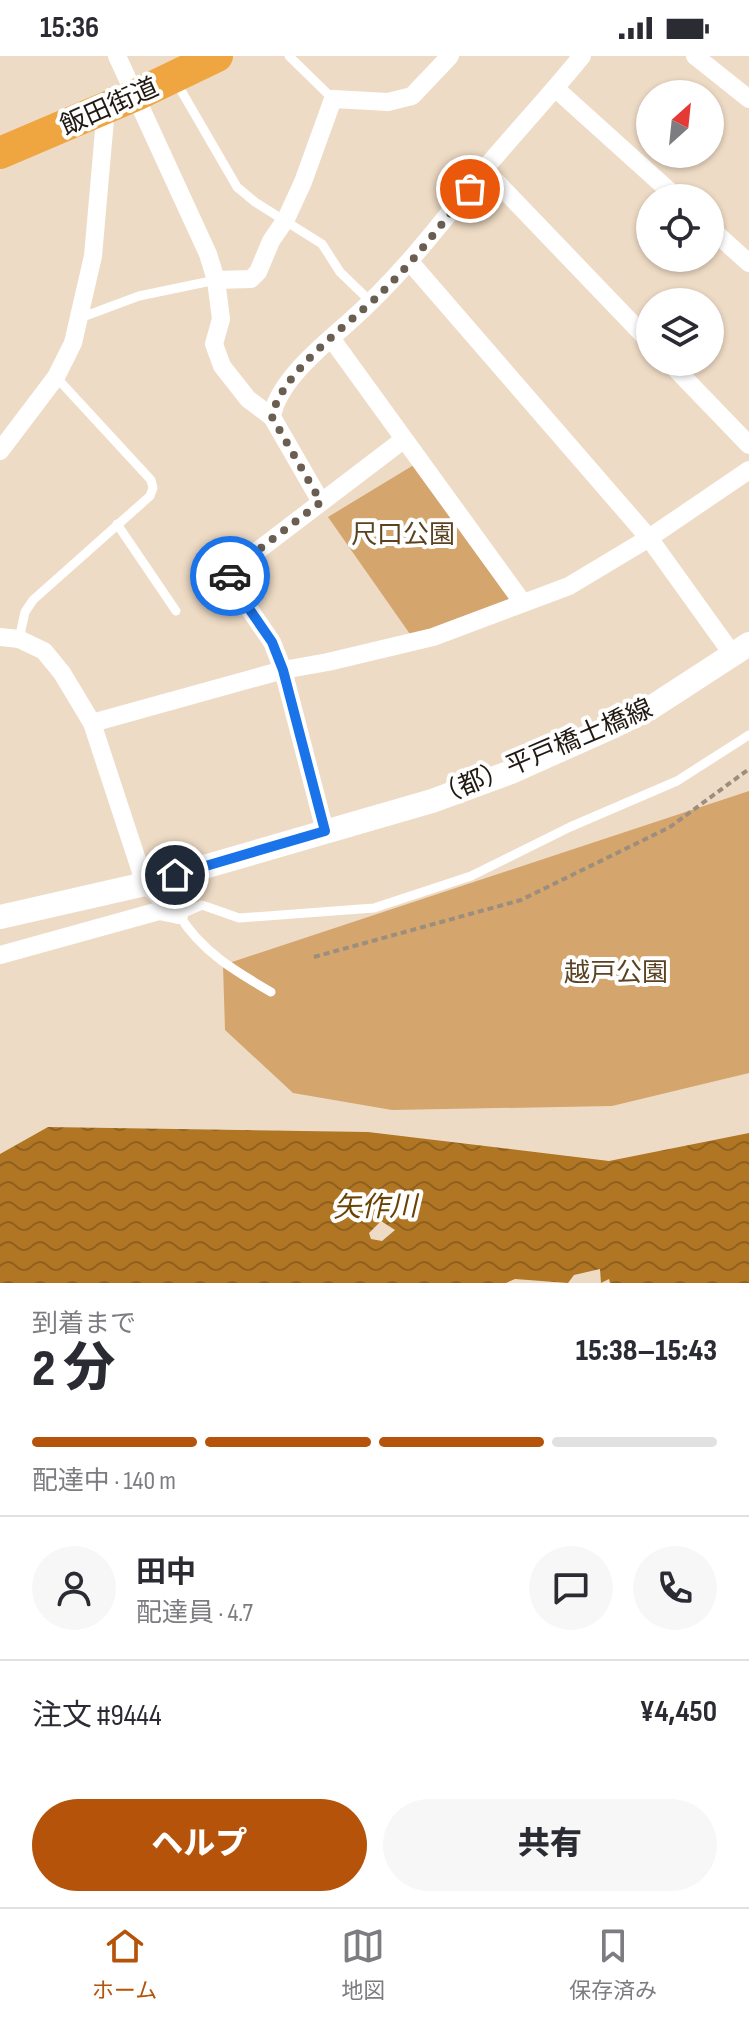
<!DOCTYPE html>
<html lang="ja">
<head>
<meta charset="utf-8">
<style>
  :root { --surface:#fff; --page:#f7f7f7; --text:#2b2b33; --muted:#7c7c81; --line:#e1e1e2; --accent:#b45309 }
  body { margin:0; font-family:"Sofia Sans Condensed","Noto Sans JP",sans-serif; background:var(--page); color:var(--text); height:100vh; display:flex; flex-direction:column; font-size:30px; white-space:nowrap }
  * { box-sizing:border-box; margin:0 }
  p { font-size:26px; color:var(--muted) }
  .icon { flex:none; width:44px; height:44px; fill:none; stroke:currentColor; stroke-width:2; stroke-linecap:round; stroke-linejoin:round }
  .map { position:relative; height:1227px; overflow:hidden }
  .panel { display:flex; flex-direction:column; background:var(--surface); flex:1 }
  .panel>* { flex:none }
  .needle { width:52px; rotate:27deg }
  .buttons { position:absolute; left:636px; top:24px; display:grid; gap:16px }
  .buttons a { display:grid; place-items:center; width:88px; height:88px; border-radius:50%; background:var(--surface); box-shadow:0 2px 6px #0004; font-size:40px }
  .pin { position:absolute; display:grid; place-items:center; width:68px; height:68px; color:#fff; margin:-34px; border:4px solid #fff; border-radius:50%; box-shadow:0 2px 8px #0007 }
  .courier { position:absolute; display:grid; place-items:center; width:80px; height:80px; margin:-40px; border:6px solid #1a73e8; border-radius:50%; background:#fff; color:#222; box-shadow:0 2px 10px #0007 }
  .overview em { font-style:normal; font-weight:800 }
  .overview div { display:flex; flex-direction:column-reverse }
  .overview { display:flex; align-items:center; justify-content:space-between; height:136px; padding:0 32px }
  h1 { font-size:52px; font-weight:800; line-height:60px }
  .bar { display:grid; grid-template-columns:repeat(4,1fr); gap:12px 8px; align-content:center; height:96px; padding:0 32px }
  .bar i { height:10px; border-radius:6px; background:var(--line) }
  .bar .active { background:var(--accent) }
  .bar p { grid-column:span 4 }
  .line { display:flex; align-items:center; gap:20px; padding:0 32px; border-top:2px solid var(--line) }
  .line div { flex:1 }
  .round { display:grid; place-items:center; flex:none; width:84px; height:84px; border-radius:42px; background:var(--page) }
  .cta { display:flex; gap:16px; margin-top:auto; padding:16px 32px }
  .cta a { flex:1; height:92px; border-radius:48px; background:var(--accent); color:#fff; font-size:32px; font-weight:800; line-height:92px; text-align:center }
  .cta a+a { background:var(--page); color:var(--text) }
  .status { display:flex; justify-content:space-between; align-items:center; height:56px; padding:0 40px; background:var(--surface); direction:ltr }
  .status svg { height:22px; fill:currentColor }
  .dock { display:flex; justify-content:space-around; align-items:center; height:112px; border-top:2px solid var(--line); background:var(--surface); font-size:22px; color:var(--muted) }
  .dock a { display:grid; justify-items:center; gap:4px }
  .dock .active { color:var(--accent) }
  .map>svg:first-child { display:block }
</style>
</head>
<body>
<div class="status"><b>15:36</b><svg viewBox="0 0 49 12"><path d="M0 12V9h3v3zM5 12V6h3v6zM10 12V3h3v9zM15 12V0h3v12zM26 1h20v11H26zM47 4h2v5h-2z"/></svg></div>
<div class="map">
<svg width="749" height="1227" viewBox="0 0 749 1227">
  <defs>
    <pattern id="water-waves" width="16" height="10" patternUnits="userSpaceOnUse" patternTransform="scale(2)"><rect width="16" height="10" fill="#b07624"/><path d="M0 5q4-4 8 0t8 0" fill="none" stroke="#8f601e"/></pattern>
  </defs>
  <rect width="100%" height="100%" fill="#eedbc5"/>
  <g fill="#d4a56d">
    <polygon points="417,407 516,549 412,581 328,461"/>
    <polygon points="749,735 749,1017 612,1050 392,1054 293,1037 225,974 223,909"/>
  </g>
  <path fill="url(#water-waves)" fill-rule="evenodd" d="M 48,1071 L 368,1076 L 609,1105 L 749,1077 L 749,1227 L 610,1227 L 609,1223 L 601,1227 L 600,1213 L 574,1219 L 568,1227 L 515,1223 L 506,1227 L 0,1227 L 0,1098 ZM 381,1165 L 395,1174 L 382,1185 L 371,1183 L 369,1177 Z"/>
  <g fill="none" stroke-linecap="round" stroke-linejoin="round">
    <polyline stroke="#9c8e7e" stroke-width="4" stroke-dasharray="6 4" stroke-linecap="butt" points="314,901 521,844 670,771 749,713"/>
    <g stroke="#fff" stroke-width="9">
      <polyline points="289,0 333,43"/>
      <polyline points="175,24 237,131 255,146 322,188 340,216 371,246"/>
      <polyline points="80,262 139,240 216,224"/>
      <polyline points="117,468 176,555"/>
      <polyline points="19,583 25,556 33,544 150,440 153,432 151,424 56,321"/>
      <path d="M 271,936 C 235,915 202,896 179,859 L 202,849 L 239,862 L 374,852 L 471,820 L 570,771 L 677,725 L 749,679"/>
    </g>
    <g stroke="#fff" stroke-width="18">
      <polyline points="117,0 208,198 216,224 251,223 258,216 271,185 286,163 303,126 333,43 388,46 412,40 450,0"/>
      <polyline points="695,0 749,43"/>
      <polyline points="555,32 677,142"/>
      <polyline points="485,114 650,286"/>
      <polyline points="710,172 749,207"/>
      <polyline points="410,206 649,482 733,599"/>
      <polyline points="216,224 221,263 214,288 222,310 248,343 272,361"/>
      <polyline points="331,282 523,547"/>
      <polyline points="669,306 749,389"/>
      <polyline points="0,395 56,321 73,287 93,200 106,52"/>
      <path d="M 321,446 L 272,361 C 277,326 322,290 348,267 C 399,222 440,169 482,116 C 515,77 550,39 582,0"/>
      <polyline points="0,581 19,583 44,595 62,617 92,667 145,828 179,859"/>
      <polyline points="92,667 283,614 328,606 433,581 569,530 649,482 749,414"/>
      <polyline points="325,775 283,614 272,586 230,525 231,515 403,384"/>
      <polyline points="0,899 159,855 179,859"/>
    </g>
    <polyline stroke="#fff" stroke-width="24" points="0,861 145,828 432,745 511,716 614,670 652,651 749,588"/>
    <polyline stroke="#efa540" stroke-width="32" points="0,97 136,39 217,0"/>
  </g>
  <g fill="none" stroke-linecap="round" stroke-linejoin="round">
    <path stroke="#695e51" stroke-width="8" stroke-dasharray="0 14.4" d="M 230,520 L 231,515 L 321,446 L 272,361 C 279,319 346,270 377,241 C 411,209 440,170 470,133"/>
    <polyline stroke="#1a73e8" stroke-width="10" points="175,819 325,775 283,614 272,586 230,525 230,520"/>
  </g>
  <g text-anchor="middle" stroke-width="8" stroke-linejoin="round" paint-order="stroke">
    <g font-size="26" fill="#211a12" stroke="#fff">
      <text transform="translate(109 50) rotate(-24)" y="9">飯田街道</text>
      <text transform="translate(543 696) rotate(-23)" y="9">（都）平戸橋土橋線</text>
    </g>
    <g font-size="26" fill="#5b4221" stroke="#fff">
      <text x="403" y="487">尺口公園</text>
      <text x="616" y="925">越戸公園</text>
    </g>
    <g font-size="28" font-style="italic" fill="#6a4302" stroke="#fff">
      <text transform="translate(375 1150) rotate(-1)" y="10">矢作川</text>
    </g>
  </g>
</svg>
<div class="buttons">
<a><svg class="needle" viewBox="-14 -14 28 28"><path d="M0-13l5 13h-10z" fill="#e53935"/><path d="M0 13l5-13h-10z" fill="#7c7c81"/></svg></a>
<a><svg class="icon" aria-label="locate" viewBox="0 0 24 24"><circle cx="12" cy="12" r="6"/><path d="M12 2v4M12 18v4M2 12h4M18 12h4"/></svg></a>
<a><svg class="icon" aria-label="layers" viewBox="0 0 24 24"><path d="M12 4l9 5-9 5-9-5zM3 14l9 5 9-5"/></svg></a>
</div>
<div class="pin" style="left:470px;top:133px;background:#ea580c"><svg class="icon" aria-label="bag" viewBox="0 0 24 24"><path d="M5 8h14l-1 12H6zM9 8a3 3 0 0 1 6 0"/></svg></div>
<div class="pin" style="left:175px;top:819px;background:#1f2937"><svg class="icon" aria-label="home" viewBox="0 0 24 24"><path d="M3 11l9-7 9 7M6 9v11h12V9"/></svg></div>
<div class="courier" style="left:230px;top:520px"><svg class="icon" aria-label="car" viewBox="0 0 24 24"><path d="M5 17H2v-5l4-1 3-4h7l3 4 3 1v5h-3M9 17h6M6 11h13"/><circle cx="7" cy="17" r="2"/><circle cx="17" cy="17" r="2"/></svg></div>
</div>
<section class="panel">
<div class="overview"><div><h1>2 分</h1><p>到着まで</p></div><em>15:38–15:43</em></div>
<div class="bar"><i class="active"></i><i class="active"></i><i class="active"></i><i></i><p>配達中 · 140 m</p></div>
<div class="line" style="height:144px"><a class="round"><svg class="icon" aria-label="person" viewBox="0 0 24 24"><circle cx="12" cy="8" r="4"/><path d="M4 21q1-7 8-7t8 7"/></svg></a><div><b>田中</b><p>配達員 · 4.7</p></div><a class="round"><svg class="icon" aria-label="chat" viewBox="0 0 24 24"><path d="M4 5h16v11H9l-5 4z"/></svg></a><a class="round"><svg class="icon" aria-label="phone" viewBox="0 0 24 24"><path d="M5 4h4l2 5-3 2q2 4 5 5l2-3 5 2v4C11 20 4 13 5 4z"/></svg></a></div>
<div class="line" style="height:104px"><div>注文 #9444</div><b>¥4,450</b></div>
<div class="cta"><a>ヘルプ</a><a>共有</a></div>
</section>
<nav class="dock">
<a class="active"><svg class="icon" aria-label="home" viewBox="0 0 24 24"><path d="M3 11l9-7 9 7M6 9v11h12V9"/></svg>ホーム</a>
<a><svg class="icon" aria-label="map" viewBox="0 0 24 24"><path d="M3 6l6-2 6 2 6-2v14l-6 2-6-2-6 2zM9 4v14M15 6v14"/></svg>地図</a>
<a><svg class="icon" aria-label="saved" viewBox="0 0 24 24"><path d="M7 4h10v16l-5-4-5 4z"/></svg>保存済み</a>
</nav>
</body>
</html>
